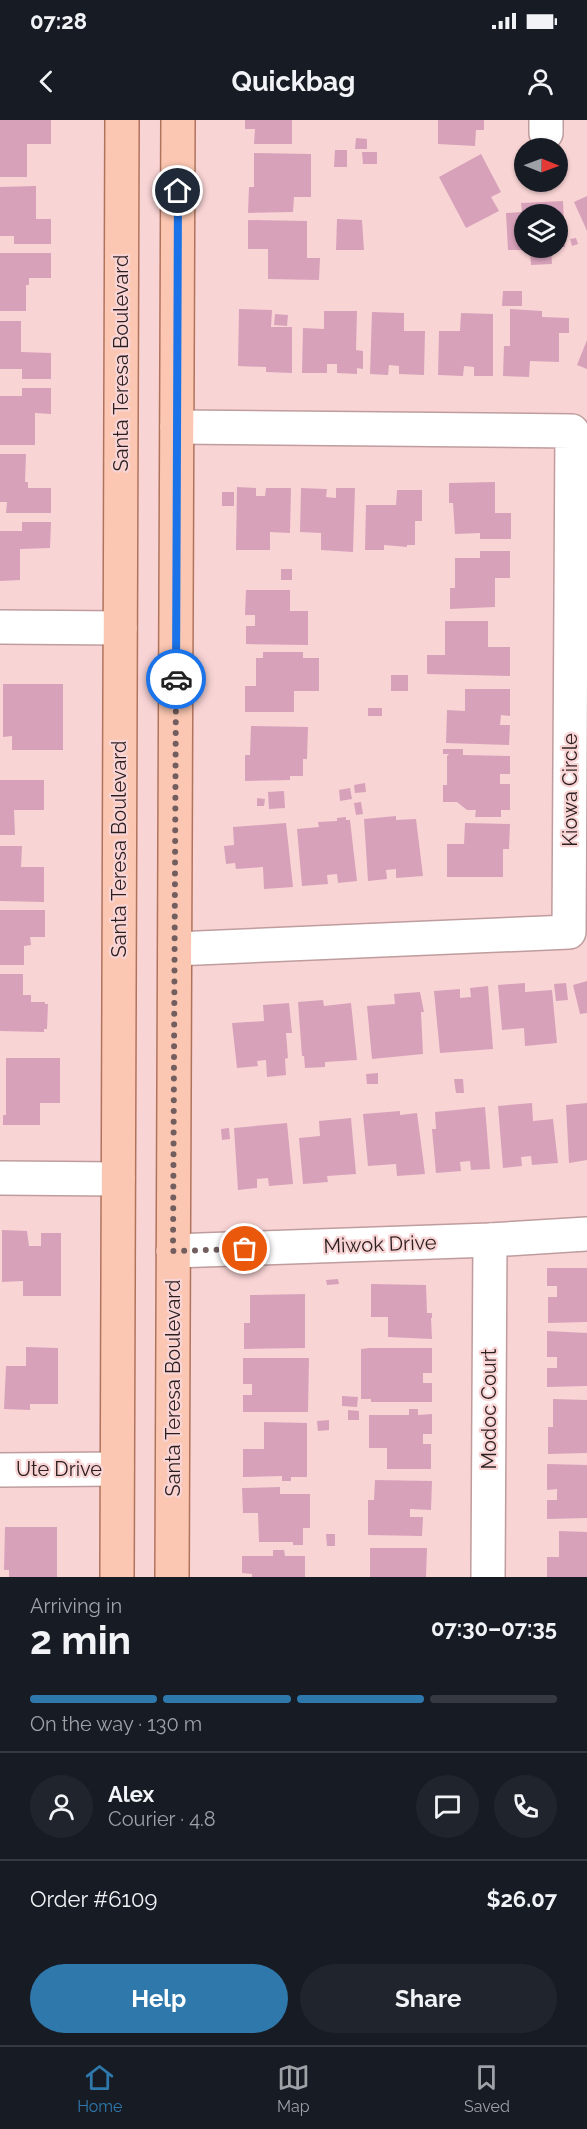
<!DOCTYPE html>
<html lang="en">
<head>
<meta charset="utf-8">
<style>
  :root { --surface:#171b24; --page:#20242c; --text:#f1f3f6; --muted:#9ea1a6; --line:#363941; --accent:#2f78ac }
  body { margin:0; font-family:Raleway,sans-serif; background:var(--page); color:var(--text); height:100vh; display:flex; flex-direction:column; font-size:22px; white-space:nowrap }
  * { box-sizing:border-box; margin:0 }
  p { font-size:20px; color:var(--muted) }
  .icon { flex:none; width:33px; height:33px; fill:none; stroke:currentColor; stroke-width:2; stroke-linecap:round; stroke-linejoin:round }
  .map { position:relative; height:1457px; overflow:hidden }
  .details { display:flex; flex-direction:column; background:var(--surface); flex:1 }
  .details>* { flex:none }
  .needle { width:39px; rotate:91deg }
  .buttons { position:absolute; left:514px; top:18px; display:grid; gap:12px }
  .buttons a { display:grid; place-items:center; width:54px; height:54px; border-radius:50%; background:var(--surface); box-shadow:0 2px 4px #0004; font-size:30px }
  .pin { position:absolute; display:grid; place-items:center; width:51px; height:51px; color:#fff; margin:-26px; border:3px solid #fff; border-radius:50%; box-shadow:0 2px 6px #0007 }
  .courier { position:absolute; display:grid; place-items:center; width:60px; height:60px; margin:-30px; border:4px solid #1a73e8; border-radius:50%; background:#fff; color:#222; box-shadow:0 2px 8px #0007 }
  .summary em { font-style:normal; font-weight:700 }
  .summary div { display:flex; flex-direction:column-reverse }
  .summary { display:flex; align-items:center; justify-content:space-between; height:102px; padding:0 30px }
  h1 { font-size:39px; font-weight:700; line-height:45px }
  .bar { display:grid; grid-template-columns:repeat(4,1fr); gap:9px 6px; align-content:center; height:72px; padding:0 30px }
  .bar i { height:8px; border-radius:4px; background:var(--line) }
  .bar .on { background:var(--accent) }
  .bar p { grid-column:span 4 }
  .line { display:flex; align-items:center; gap:15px; padding:0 30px; border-top:2px solid var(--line) }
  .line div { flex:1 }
  .round { display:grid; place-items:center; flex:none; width:63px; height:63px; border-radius:32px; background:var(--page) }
  .primary-button { display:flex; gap:12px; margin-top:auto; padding:12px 30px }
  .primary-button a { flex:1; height:69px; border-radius:36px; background:var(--accent); color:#fff; font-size:24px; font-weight:700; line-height:69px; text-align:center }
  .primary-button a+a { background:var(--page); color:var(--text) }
  .status { display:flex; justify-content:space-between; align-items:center; height:42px; padding:0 30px; background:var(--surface); direction:ltr }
  .status svg { height:16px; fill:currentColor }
  header { display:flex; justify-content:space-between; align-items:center; height:78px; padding:0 30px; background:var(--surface); font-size:27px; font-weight:700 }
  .tabs { display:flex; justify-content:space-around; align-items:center; height:84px; border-top:2px solid var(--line); background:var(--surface); font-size:16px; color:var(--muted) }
  .tabs a { display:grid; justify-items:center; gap:3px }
  .tabs .on { color:var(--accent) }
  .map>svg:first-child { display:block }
</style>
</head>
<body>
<div class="status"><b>07:28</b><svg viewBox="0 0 49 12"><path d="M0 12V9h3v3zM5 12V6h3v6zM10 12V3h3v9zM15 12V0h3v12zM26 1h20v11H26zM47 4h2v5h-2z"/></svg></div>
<header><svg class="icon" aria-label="back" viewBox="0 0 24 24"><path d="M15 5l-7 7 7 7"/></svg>Quickbag<svg class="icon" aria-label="person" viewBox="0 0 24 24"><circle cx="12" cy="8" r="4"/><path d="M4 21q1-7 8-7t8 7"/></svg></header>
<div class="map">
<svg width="587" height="1457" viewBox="0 0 587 1457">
  <rect width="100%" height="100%" fill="#f9d4d5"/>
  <g fill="#d7a1ba">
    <polygon points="0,0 51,0 51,24 27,24 27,57 0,57"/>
    <polygon points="245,0 292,0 292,24 254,24 255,9 245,9"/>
    <polygon points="438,0 484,0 484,10 476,10 475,26 438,24"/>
    <polygon points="356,18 367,19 367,29 355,29"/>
    <polygon points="335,30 347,30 347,47 334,47"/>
    <polygon points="362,32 377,32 377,44 363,44"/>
    <polygon points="254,33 311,34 311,77 294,77 293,92 248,93 249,67 254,67"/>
    <polygon points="481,34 501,72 491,77 499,91 466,108 439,57"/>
    <polygon points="36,66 36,99 51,99 51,124 14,124 14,116 0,116 0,67"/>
    <polygon points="587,76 587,111 574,82"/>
    <polygon points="563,81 565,127 558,127 558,94 525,94 525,130 508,130 506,93 522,92 521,83"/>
    <polygon points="337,99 362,100 364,130 336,130"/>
    <polygon points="248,100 307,101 307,138 320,138 319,160 268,159 268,129 248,129"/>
    <polygon points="576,118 578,124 572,126 570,119"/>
    <polygon points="530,128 551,128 552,144 531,145"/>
    <polygon points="0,133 51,133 51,158 29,158 29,165 26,165 26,191 0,191"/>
    <polygon points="503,171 522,171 522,186 502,186"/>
    <polygon points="239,189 272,190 271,207 292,207 292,253 266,252 266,247 238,246"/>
    <polygon points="510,189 542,191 542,197 569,198 569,213 559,213 559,242 530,241 529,257 503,256 504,226 510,226"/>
    <polygon points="324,191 357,191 356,230 363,231 363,249 357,248 357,254 337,253 337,244 327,244 327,253 302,253 303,208 324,209"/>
    <polygon points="372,192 404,193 404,211 425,211 424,255 399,254 399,246 389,245 388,255 370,254"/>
    <polygon points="461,193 493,194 493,256 474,256 474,247 464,246 463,256 438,255 439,211 460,211"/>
    <polygon points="275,194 288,195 287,206 274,205"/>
    <polygon points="0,201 21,201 21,232 51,233 51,259 22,259 22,249 0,249"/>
    <polygon points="587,220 587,249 577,245"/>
    <polygon points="22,268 51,268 51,294 35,293 35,325 0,325 0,276 22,276"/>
    <polygon points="0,334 26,334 25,362 28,362 28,368 51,368 51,393 6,393 7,382 0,382"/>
    <polygon points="495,362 495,393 511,393 511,419 480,419 480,413 455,414 453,383 449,383 449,363"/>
    <polygon points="237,367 256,368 256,376 265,376 266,368 291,368 290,413 270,412 270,430 236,430"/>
    <polygon points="301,368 327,369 326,377 336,378 336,368 355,368 353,432 321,430 321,413 300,412"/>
    <polygon points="397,370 422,370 422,401 415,401 415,425 407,425 407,427 384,425 384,430 365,430 366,385 396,385"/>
    <rect x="222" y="372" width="12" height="14"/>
    <polygon points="22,402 51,402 50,428 20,429 20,460 0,461 0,411 22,411"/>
    <polygon points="480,431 510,431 510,458 495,458 495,487 450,489 450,468 455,468 455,438 480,438"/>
    <rect x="281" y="449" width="11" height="11"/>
    <polygon points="246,470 290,470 290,491 308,491 308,525 246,524 246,506 255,506 255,495 245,495"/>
    <polygon points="445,501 488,501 488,527 510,527 510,556 427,554 427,535 445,535"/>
    <polygon points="263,532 303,532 303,538 319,538 319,571 294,571 294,592 245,592 245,566 256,566 256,538 263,538"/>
    <rect x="391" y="555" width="17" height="16"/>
    <polygon points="3,564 63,564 63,630 12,630 12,616 3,617"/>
    <polygon points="465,569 510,569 510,596 501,595 500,605 510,605 509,625 446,623 447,590 465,591"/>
    <rect x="368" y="588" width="14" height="8"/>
    <polygon points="251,606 308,607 307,639 303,639 303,656 290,656 290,660 245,661 245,635 250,635"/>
    <polygon points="443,629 463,629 463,635 510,636 510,654 500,654 500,664 510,664 510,690 501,690 501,697 475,697 476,690 467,690 457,682 443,682 443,665 447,665 447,636 449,634 443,634"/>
    <polygon points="0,660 44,660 44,690 14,690 15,715 0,715"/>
    <polygon points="365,663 366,672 355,673 354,665"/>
    <polygon points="350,668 352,679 340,681 339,670"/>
    <polygon points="284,671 285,688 269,689 268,672"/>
    <polygon points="257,678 265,679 264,686 257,686"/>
    <polygon points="361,682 363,694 356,695 354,683"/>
    <polygon points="396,696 396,700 416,699 423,756 396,758 396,749 386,750 387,759 368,761 364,699"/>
    <polygon points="346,697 346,700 350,700 357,761 338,763 337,754 327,755 328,764 302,766 297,709 319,707 318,702 337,701 337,698"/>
    <polygon points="286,703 293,767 264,769 263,747 236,749 235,743 226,744 224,726 234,725 233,707"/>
    <polygon points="465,703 510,704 509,729 503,729 503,757 447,757 447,724 464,724"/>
    <polygon points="0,726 22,726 21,747 44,747 44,782 0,781"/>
    <polygon points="0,790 45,790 45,817 30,817 31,825 24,826 24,845 0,845"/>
    <polygon points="0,854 23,854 23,875 31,875 31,882 45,882 45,884 48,884 47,909 44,909 44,912 0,911"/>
    <polygon points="587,861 587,893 580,894 573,865"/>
    <polygon points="525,863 525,872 552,870 557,923 525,926 524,908 502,910 498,865"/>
    <polygon points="566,863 568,880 556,881 554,864"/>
    <polygon points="488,866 493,929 440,933 434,871 460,869 460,878 471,877 470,868"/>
    <polygon points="420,872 424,892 421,892 423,934 372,939 367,886 395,884 394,874"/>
    <polygon points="323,880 324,886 351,883 357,940 325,942 325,947 305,948 304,936 302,936 298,882"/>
    <polygon points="289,883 292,913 286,913 288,938 285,939 286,955 267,957 266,940 257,941 258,946 237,948 232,903 264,901 263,885"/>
    <polygon points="6,938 60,938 60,983 40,983 40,1005 3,1005 3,995 6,995"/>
    <polygon points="378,953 378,964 367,964 366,954"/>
    <polygon points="454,959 463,959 464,973 456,973"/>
    <polygon points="532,983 533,1001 553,999 558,1043 532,1045 531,1036 521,1037 522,1046 503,1048 498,986"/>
    <polygon points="587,983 587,1040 569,1043 566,985"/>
    <polygon points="485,987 490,1049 471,1050 470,1041 460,1042 461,1051 436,1053 432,1009 436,1009 435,992"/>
    <polygon points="400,991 400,995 417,993 425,1054 397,1056 396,1044 368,1046 363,994"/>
    <polygon points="351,998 356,1054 327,1056 328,1062 303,1064 299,1018 320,1016 319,1001"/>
    <polygon points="287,1003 293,1064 269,1066 268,1058 257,1059 257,1068 238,1070 234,1008"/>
    <polygon points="229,1008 230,1019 222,1020 221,1009"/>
    <polygon points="2,1110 27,1111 29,1126 41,1126 41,1113 61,1113 61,1176 23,1176 23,1161 2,1162"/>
    <polygon points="547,1148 587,1148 587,1202 548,1203 548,1177 557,1177 557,1166 547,1166"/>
    <polygon points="338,1159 339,1164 327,1165 326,1160"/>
    <polygon points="371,1164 426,1165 427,1193 432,1193 432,1198 431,1198 432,1219 388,1217 388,1197 371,1197"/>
    <polygon points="305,1174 305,1228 244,1229 244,1203 250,1203 250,1175"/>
    <polygon points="547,1211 587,1213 587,1266 547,1267 547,1248 557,1248 557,1237 547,1237"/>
    <polygon points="26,1227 58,1228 58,1284 30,1284 30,1290 4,1289 6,1246 26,1246"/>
    <polygon points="370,1228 432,1228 432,1253 423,1253 423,1263 432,1263 432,1282 371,1282 371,1279 361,1279 361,1229"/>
    <polygon points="243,1238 309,1238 308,1292 243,1292 243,1275 252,1275 252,1264 243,1264"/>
    <polygon points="342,1276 358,1277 357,1287 342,1286"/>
    <polygon points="553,1279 587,1280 587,1333 548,1334 548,1307 553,1307"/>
    <polygon points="409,1289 418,1289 418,1295 432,1294 432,1314 423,1314 423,1324 431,1324 431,1349 387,1349 387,1328 369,1328 369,1295 409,1295"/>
    <polygon points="348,1290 359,1291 359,1300 348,1300"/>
    <polygon points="329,1300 329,1310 318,1311 317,1301"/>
    <polygon points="264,1302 307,1303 307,1357 291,1357 291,1361 282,1361 282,1356 243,1357 243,1329 264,1329"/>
    <polygon points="547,1344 587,1345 587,1398 547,1399 547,1380 557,1380 557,1369 547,1370"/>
    <polygon points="375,1360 432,1361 431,1390 410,1389 410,1397 423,1397 422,1416 368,1415 368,1380 374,1380"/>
    <polygon points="280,1367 280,1374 310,1374 310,1408 303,1408 303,1425 293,1425 293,1422 259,1422 258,1393 243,1393 242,1368"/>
    <polygon points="5,1407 57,1407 57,1457 9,1457 9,1450 4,1450"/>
    <polygon points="559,1411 587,1412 587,1457 547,1457 547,1437 559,1437"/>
    <polygon points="326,1414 335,1414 335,1426 327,1426"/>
    <polygon points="370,1428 427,1428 426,1457 370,1457"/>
    <polygon points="273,1430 284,1430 285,1436 305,1436 305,1457 252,1457 252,1454 242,1453 242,1436 273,1436"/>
  </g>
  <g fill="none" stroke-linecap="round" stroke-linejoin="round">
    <g stroke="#bf9c9d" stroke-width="36">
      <g id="minor">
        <polyline points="546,13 546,0"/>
        <polyline points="0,507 120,508"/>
        <polyline points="175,829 569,812 572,311 177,307"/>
        <polyline points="0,1058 118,1059"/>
        <polyline points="173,1131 490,1120 587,1114"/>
        <polyline points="0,1350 117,1349"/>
        <polyline points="488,1457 490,1120"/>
      </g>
    </g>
    <g stroke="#b0745d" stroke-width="36">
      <g id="major">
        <polyline points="117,1457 122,0"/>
        <polyline points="172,1457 178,0"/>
      </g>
    </g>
    <use href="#minor" stroke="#fff" stroke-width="33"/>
    <use href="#major" stroke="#fbc7b2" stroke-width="33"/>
  </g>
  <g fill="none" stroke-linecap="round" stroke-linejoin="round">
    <polyline stroke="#735e5f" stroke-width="6" stroke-dasharray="0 10.8" points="176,559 173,1131 245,1129"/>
    <polyline stroke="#1a73e8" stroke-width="8" points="176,559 178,71"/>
  </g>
  <g text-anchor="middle" stroke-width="4.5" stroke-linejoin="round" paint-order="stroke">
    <g font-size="20" fill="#2b1e1f" stroke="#f9d4d5">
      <text transform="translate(121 243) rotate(-90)" y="7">Santa Teresa Boulevard</text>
      <text transform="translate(570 670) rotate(-90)" y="7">Kiowa Circle</text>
      <text transform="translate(119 729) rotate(-90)" y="7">Santa Teresa Boulevard</text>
      <text transform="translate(380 1124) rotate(-2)" y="7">Miwok Drive</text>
      <text transform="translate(173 1268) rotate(-90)" y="7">Santa Teresa Boulevard</text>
      <text transform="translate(489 1289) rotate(-90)" y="7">Modoc Court</text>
      <text x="59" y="1356">Ute Drive</text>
    </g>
  </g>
</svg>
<div class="buttons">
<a><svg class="needle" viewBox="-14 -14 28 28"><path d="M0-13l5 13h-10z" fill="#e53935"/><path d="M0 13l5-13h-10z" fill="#9ea1a6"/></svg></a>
<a><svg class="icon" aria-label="layers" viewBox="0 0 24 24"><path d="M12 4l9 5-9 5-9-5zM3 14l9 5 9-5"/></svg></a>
</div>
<div class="pin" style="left:245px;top:1129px;background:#ea580c"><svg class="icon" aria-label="bag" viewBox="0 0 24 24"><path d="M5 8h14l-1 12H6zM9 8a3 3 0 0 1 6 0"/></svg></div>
<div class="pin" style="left:178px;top:71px;background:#1f2937"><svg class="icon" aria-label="home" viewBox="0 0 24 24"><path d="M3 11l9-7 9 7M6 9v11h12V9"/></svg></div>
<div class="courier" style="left:176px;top:559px"><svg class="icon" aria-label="car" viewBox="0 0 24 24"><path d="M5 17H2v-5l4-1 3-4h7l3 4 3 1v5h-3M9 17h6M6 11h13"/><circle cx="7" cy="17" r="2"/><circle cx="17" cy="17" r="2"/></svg></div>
</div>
<section class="details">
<div class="summary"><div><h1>2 min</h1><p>Arriving in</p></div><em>07:30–07:35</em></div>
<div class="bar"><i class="on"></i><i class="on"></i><i class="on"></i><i></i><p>On the way · 130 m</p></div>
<div class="line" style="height:108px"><a class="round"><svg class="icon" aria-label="person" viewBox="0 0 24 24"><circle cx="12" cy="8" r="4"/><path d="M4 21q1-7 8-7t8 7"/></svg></a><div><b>Alex</b><p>Courier · 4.8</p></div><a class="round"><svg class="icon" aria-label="chat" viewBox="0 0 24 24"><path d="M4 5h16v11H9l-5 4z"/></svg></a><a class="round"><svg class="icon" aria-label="phone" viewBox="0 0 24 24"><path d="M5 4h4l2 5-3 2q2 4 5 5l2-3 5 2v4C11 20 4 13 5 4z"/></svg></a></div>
<div class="line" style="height:78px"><div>Order #6109</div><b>$26.07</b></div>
<div class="primary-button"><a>Help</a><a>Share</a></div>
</section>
<nav class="tabs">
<a class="on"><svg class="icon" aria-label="home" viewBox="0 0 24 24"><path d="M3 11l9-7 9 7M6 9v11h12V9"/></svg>Home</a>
<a><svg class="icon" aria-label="map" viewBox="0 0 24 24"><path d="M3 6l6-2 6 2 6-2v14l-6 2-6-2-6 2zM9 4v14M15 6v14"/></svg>Map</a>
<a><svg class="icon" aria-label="saved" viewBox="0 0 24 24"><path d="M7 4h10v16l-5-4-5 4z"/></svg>Saved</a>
</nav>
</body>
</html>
